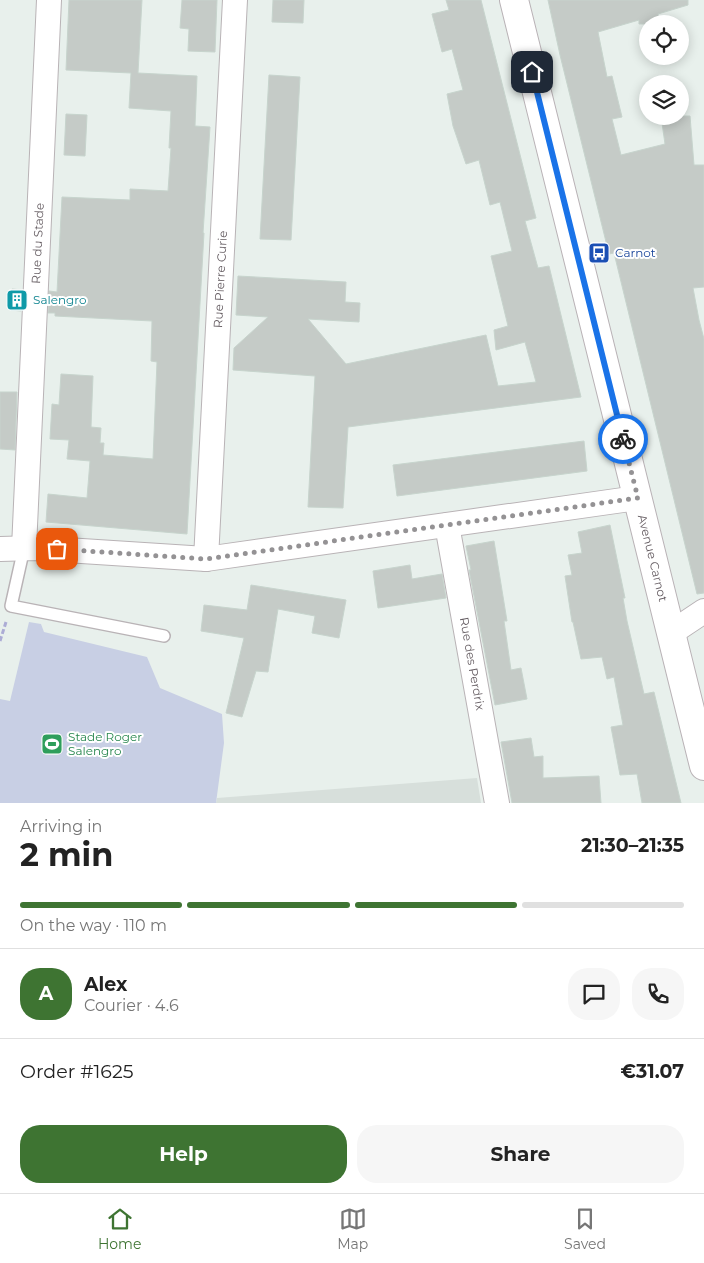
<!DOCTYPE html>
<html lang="en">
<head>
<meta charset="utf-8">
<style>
  :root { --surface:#fff; --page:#f6f6f6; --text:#222; --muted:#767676; --line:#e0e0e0; --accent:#3e7432 }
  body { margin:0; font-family:Montserrat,sans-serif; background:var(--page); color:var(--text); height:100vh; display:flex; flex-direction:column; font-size:19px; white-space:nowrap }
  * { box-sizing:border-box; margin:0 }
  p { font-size:16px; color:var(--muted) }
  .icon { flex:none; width:28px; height:28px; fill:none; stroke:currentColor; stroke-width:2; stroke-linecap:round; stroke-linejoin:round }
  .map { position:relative; height:803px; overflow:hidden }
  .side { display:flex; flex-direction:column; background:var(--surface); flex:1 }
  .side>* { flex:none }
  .tools { position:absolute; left:639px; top:15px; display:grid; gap:10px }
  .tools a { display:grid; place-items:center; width:50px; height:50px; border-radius:50%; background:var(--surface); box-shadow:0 2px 12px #0003; font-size:25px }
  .pin { position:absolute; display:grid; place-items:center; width:42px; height:42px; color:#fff; margin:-21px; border-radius:10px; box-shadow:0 2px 8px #0006 }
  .courier { position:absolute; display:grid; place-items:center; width:50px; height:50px; margin:-25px; border:4px solid #1a73e8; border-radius:50%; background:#fff; color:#222; box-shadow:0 1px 6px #0007 }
  .summary em { font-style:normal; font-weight:700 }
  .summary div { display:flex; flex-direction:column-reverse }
  .summary { display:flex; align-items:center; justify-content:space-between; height:85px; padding:0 20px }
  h1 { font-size:32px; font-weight:700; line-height:38px }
  .bar { display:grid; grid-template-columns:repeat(4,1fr); gap:8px 5px; align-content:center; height:60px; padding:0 20px }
  .bar i { height:6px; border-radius:4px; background:var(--line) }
  .bar .selected { background:var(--accent) }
  .bar p { grid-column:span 4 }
  .line { display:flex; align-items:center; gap:12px; padding:0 20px; border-top:1px solid var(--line) }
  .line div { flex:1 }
  .round { display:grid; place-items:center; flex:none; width:52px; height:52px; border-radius:20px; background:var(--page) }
  .primary-button { display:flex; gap:10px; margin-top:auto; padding:10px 20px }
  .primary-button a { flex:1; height:58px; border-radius:20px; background:var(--accent); color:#fff; font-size:20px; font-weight:700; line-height:58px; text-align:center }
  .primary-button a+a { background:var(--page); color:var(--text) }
  .menu { display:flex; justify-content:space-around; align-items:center; height:70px; border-top:1px solid var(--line); background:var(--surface); font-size:14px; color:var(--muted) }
  .menu a { display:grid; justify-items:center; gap:2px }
  .menu .selected { color:var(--accent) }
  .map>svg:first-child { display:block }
</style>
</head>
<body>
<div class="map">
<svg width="704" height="803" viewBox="0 0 704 803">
  <rect width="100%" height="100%" fill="#e8f0ec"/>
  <polygon fill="#d7dfdb" points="477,778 481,803 216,803 217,798"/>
  <polygon fill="#c8cfe4" points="29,622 41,624 44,632 147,657 160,688 222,714 224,743 216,803 0,803 0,699 10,701"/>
  <g fill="#c5cbc7" stroke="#c7d4cd">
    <polygon points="69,0 142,0 138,73 197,76 195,126 210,127 203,233 204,233 187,534 46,522 48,494 87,498 90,461 67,459 69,440 50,439 52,404 59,405 61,374 93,376 91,427 101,428 100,443 104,443 103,455 153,459 157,362 151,361 152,321 55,316 55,313 48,313 49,291 57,292 62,197 130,200 130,189 168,191 171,148 169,148 171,111 129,108 131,73 66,70"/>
    <polygon points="182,0 217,0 215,52 188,51 189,29 180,28"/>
    <polygon points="273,0 304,0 303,23 272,22"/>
    <polygon points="446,0 481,0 536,218 525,221 538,268 549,266 581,397 348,427 343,508 308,507 315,376 233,370 234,348 268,317 236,315 238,276 346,282 345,302 360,303 359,322 308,319 346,364 486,335 498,386 536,382 525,342 496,350 494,330 508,326 491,256 512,251 500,202 490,205 479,160 466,164 453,126 447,94 463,90 452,49 442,52 432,14 449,10"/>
    <polygon points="548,0 688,0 688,5 658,14 659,24 639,24 639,20 598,32 607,77 612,76 622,117 612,119 621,155 665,144 661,116 690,116 694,165 704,165 704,287 693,288 699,320 704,339 704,593 697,594 614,253 609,254 560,55"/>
    <polygon points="269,75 300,77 291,240 260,239"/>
    <polygon points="66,114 87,115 85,156 64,155"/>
    <polygon points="12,289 22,290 21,311 11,310"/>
    <polygon points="0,392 17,392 15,450 0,449"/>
    <polygon points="584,441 587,471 397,496 393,465"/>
    <polygon points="610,525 625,598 623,598 627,621 644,694 654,692 681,803 642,803 637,774 620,775 611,727 623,725 614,677 607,679 602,657 581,659 573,622 572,622 565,576 572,575 568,555 582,553 578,532"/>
    <polygon points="494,541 507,621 504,621 511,670 521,668 527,699 495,705 469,570 471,570 466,546"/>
    <polygon points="410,565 412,579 442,574 446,598 378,608 373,571"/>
    <polygon points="251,585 346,600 339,638 312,633 315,616 278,609 268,672 256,671 242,717 226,713 244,638 201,631 204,605 247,610"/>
    <polygon points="531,738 534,757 543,756 543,778 599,776 601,803 512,803 501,742"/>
  </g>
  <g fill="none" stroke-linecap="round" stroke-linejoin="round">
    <g stroke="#b9b3b6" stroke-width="14">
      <polyline id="service" points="24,548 11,606 164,636"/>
    </g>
    <g stroke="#b9b3b6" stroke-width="26">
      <g id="minor">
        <path id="s1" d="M 447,525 L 497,803"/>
        <path id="s2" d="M 24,548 L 49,0"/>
        <polyline points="0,549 35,548 206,559 637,498"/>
        <path id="s3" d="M 206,559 L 235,0"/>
        <polyline points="671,633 704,611"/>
      </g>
    </g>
    <g stroke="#b9b2b6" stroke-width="30">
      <g id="secondary">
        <path id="s4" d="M 514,0 L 704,766"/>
      </g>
    </g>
    <polyline stroke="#acacd5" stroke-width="3" stroke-dasharray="5 2.5" stroke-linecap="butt" points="0,641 6,622"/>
    <use href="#service" stroke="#fff" stroke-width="11"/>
    <use href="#minor" stroke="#fff" stroke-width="24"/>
    <use href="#secondary" stroke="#fff" stroke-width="28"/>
  </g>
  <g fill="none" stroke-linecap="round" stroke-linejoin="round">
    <polyline stroke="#949294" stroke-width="5" stroke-dasharray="0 9" points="57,549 206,559 638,498 623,439"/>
    <polyline stroke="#1a73e8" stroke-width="6" points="532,72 623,439"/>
  </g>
  <defs>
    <g id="bus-square" transform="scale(1.125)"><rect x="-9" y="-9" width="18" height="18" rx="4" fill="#1a4fb4" stroke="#fff"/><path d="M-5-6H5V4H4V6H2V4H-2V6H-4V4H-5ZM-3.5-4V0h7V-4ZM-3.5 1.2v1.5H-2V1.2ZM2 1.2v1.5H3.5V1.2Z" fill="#fff"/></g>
    <g id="building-square" transform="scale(1.125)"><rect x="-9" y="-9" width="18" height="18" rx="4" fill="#0f9aa8" stroke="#fff"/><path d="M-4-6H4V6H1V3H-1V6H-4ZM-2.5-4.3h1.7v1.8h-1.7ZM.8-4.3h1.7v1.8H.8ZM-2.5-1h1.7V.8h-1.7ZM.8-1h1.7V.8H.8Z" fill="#fff"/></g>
    <g id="stadium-square" transform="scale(1.125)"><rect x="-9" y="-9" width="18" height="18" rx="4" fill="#2e9e5b" stroke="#fff"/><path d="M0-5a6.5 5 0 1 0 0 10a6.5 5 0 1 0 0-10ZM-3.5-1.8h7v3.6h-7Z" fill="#fff"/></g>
  </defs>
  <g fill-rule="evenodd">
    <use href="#bus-square" x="599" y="253"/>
    <use href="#building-square" x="17" y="300"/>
    <use href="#stadium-square" x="52" y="744"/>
  </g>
  <g text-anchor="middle" stroke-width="4" stroke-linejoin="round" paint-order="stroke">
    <g font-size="12" fill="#675f64" stroke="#fff">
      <text dy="4" stroke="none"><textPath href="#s2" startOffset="305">Rue du Stade</textPath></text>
      <text dy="4" stroke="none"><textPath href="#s3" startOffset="280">Rue Pierre Curie</textPath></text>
      <text dy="4" stroke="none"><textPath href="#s4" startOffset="575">Avenue Carnot</textPath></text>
      <text dy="4" stroke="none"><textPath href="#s1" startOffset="141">Rue des Perdrix</textPath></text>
    </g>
    <g font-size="12" fill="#164399" stroke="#fff" text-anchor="start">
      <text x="615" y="257">Carnot</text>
    </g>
    <g font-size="12" fill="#0d838f" stroke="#fff" text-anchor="start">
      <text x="33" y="304">Salengro</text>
    </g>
    <g font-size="12" fill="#27864d" stroke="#fff" text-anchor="start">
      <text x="68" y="741">Stade Roger<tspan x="68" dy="14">Salengro</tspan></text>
    </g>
  </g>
</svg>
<div class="tools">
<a><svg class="icon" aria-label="locate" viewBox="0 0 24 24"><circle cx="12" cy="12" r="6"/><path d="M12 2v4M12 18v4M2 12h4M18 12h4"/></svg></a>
<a><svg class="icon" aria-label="layers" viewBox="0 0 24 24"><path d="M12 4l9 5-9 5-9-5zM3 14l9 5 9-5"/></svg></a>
</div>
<div class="pin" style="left:57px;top:549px;background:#ea580c"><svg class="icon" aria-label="bag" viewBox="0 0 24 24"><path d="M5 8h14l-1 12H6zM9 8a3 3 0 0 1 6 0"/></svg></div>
<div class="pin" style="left:532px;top:72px;background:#1f2937"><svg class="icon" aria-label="home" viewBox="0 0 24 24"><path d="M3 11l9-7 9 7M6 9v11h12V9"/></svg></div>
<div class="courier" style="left:623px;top:439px"><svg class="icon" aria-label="bike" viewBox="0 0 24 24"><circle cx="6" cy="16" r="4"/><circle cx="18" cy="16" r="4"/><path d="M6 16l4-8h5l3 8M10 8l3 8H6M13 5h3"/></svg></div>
</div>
<section class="side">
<div class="summary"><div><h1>2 min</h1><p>Arriving in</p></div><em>21:30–21:35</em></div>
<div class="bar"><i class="selected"></i><i class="selected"></i><i class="selected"></i><i></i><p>On the way · 110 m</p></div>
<div class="line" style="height:90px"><b class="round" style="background:var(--accent);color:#fff">A</b><div><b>Alex</b><p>Courier · 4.6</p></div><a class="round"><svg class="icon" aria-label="chat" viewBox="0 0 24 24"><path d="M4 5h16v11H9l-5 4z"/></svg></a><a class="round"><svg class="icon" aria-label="phone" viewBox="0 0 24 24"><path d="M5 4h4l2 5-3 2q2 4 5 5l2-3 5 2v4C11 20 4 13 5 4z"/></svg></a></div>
<div class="line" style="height:65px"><div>Order #1625</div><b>€31.07</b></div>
<div class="primary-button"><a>Help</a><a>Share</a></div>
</section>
<nav class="menu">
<a class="selected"><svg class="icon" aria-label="home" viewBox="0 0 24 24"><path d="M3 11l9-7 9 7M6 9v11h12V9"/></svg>Home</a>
<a><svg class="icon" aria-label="map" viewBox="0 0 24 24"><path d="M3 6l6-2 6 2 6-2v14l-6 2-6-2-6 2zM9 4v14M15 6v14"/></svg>Map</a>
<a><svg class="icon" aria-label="saved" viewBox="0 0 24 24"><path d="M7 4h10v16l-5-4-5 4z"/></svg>Saved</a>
</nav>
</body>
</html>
